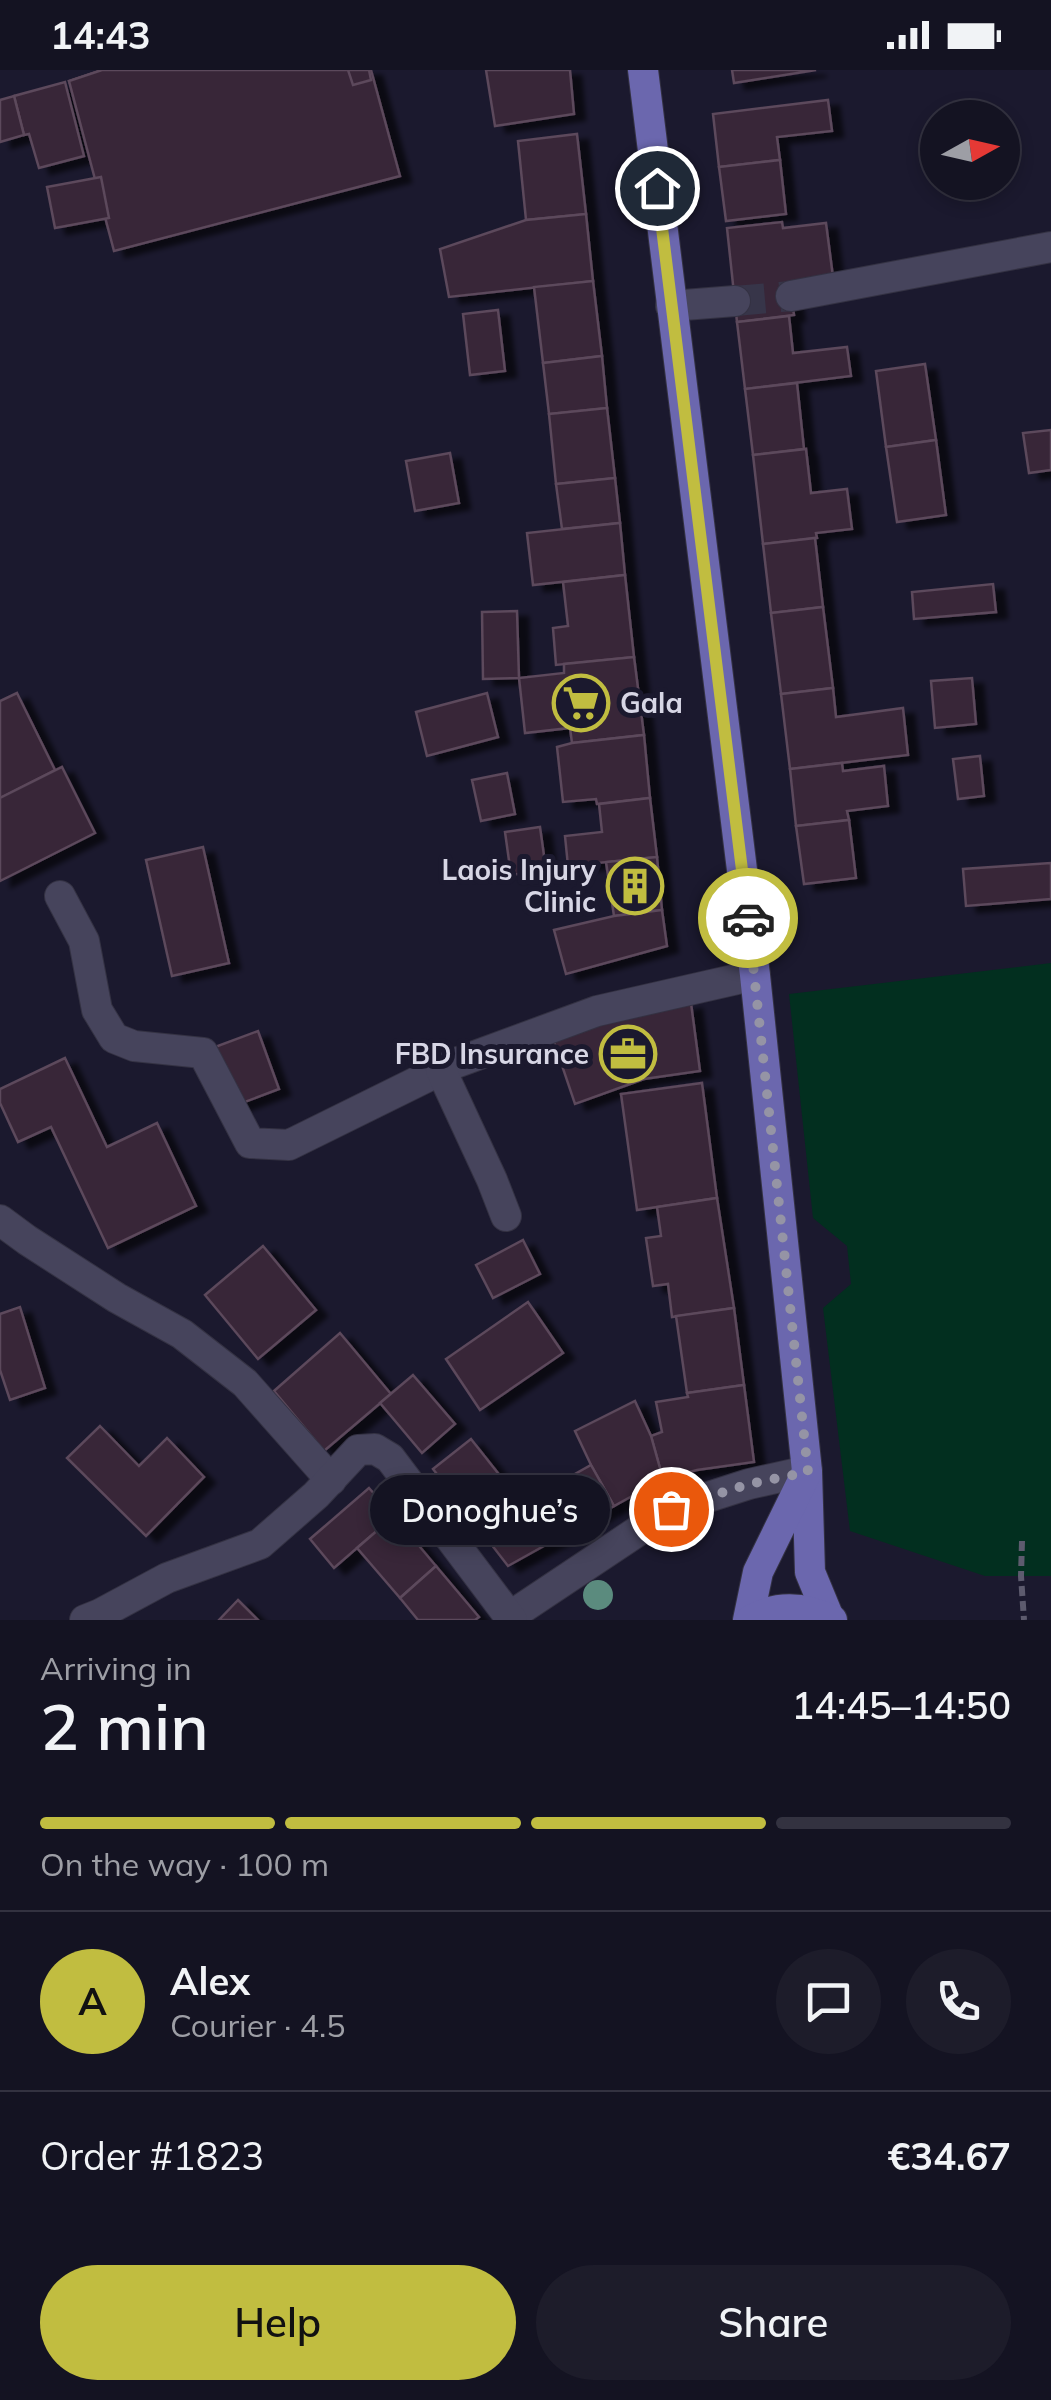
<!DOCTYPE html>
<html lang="en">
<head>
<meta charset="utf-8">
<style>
  :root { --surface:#141322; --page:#1d1c2a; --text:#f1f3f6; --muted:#9d9ea5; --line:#333240; --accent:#c1bd40 }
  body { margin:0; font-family:Mulish,sans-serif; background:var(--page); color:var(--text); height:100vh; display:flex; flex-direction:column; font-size:38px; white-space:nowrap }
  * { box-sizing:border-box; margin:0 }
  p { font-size:32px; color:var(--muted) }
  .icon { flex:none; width:55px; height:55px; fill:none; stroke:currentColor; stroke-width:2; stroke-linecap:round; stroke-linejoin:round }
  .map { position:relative; height:1550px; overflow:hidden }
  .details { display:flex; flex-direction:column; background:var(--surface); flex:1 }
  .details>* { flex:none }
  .needle { width:65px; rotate:82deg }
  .tools { position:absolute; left:920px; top:30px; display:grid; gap:20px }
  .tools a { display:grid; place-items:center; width:100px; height:100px; border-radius:50%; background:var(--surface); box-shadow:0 5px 15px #0003,0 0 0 2px var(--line); font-size:50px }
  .pin { position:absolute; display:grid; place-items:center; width:85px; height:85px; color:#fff; margin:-42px; border:5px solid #fff; border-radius:50%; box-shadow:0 2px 10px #0007 }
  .courier { position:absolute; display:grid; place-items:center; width:100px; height:100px; margin:-50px; border:8px solid #c1bd40; border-radius:50%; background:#fff; color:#222; box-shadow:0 2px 12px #0007 }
  .bubble { position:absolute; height:70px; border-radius:35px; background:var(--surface); box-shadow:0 5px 15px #0003,0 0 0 2px var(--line); font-size:32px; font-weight:600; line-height:70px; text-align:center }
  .overview em { font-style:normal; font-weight:600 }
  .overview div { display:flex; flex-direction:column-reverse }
  .overview { display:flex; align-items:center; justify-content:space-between; height:170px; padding:0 40px }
  h1 { font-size:65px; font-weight:600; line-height:75px }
  .bar { display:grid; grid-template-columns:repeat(4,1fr); gap:15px 10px; align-content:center; height:120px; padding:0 40px }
  .bar i { height:12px; border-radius:8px; background:var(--line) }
  .bar .selected { background:var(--accent) }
  .bar p { grid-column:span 4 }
  .line { display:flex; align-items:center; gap:25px; padding:0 40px; border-top:2px solid var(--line) }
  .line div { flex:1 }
  .round { display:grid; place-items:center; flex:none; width:105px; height:105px; border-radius:52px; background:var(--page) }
  .primary-button { display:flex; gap:20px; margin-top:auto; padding:20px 40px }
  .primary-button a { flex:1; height:115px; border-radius:60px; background:var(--accent); color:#111; font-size:40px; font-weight:600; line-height:115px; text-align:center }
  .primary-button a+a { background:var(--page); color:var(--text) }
  .status { display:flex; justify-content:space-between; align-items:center; height:70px; padding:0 50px; background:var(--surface); direction:ltr }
  .status svg { height:28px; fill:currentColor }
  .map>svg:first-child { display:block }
</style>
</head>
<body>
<div class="status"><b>14:43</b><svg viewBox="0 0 49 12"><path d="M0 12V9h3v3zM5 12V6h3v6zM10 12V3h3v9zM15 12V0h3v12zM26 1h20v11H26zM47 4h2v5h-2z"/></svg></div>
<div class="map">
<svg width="1051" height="1550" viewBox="0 0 1051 1550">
  <defs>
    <filter id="shadow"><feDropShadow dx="11" dy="6" stdDeviation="2.5" flood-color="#0009"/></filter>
  </defs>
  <rect width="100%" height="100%" fill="#1b192e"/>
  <polygon fill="#022f1f" points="1051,893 1051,1506 985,1506 850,1461 823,1238 851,1214 847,1176 813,1148 789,924"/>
  <g fill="#392738" stroke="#5c485b" stroke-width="2.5" filter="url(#shadow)">
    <polygon points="102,0 169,0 175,19 82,49 69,11"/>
    <polygon points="102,0 371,0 400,106 114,181 69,11"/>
    <polygon points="348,0 369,0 371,10 353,15"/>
    <polygon points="486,0 570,0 574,44 495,56"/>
    <polygon points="732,0 816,0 734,13"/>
    <polygon points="65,12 84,86 39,98 29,64 24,65 14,26"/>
    <polygon points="14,26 24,65 0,72 0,30"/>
    <polygon points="828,30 832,61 777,67 780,90 719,97 713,44"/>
    <polygon points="577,64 586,144 526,150 518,71"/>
    <polygon points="780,90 786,144 726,151 719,97"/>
    <polygon points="101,107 109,148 55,158 47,117"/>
    <polygon points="586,144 593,211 449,227 440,179 526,150"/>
    <polygon points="782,152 783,158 826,153 833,207 789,212 794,245 737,252 727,158"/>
    <polygon points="593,211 602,286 543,293 534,217"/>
    <polygon points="498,240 505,301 470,305 463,244"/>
    <polygon points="789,246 793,283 847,277 851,306 745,319 737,252"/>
    <polygon points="602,286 607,338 549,344 543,293"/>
    <polygon points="925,294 936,370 886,377 876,301"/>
    <polygon points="797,313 804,379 753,385 745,319"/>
    <polygon points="607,338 615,408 556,414 549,344"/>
    <polygon points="1051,360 1051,400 1029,403 1023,363"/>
    <polygon points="936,370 946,445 897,452 886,377"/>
    <polygon points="806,379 811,423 847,419 852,459 816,463 817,468 763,474 753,385"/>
    <polygon points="450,383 459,433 415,441 406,391"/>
    <polygon points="615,408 620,453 562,459 556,414"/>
    <polygon points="620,453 625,505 533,515 527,463"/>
    <polygon points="815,468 823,537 771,543 763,474"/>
    <polygon points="625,505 634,587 556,595 553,558 568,556 563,512"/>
    <polygon points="993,514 996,542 914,549 912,522"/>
    <polygon points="823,537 833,618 781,624 771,543"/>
    <polygon points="517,541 519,608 483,609 482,542"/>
    <polygon points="634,587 644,665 572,673 570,658 525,663 519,608 564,603 564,594"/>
    <polygon points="972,608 976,654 935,658 931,611"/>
    <polygon points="833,618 836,647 903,638 908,685 790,699 781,624"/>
    <polygon points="17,623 55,700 0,728 0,631"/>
    <polygon points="487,623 498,667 427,686 416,642"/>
    <polygon points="644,665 650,728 597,734 596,729 563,732 557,677 572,673"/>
    <polygon points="980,686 984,726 958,729 953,689"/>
    <polygon points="842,693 843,701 884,696 888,736 847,741 849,750 796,756 790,699"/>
    <polygon points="62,697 95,763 0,811 0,728"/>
    <polygon points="507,703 515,744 481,751 472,710"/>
    <polygon points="650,728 657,787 568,796 565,766 602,762 599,734"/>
    <polygon points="849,750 856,808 804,814 796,756"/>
    <polygon points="540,757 546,800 511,805 505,762"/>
    <polygon points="203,777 229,893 172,906 146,790"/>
    <polygon points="657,787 662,840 614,846 606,792"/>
    <polygon points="1051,793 1051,829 966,836 963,799"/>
    <polygon points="662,840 667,876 566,904 554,860 614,846"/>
    <polygon points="691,933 700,1001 644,1009 575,1034 552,966"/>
    <polygon points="258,961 279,1019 237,1035 215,977"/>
    <polygon points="65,988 107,1077 157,1053 196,1136 108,1178 51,1057 18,1072 0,1033 0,1019"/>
    <polygon points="702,1013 717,1128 637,1140 621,1024"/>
    <polygon points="717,1128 734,1238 672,1247 668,1214 653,1216 646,1168 661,1166 657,1137"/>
    <polygon points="523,1170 540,1204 493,1228 476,1195"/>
    <polygon points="263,1176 316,1240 258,1289 205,1225"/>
    <polygon points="528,1232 563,1283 480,1340 446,1289"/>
    <polygon points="20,1237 45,1318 10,1330 0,1300 0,1244"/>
    <polygon points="734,1238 744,1315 687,1323 676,1246"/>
    <polygon points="340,1263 391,1324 324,1381 274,1321"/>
    <polygon points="413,1305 455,1354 422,1383 380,1333"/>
    <polygon points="744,1315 754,1392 697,1400 663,1409 651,1366 662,1362 656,1332 688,1327 687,1323"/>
    <polygon points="635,1331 651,1366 663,1409 614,1436 591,1395 575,1361"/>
    <polygon points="100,1356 139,1396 167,1368 204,1407 146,1466 67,1388"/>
    <polygon points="471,1369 521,1432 543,1422 567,1463 508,1496 433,1399"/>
    <polygon points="591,1395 614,1436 567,1463 543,1422"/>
    <polygon points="369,1418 394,1446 334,1498 310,1469"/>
    <polygon points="394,1446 436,1496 400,1528 357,1478"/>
    <polygon points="436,1496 479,1547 475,1550 418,1550 400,1528"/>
    <polygon points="238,1530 258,1550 219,1550"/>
  </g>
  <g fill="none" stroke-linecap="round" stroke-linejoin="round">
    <polyline stroke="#373549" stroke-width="30" stroke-dasharray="30 15" stroke-linecap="butt" points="735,231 791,226"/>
    <g stroke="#343243" stroke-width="32">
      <g id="minor">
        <polyline points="791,226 1051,177"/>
        <polyline points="671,236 735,231"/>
        <polyline points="60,826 84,871 97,940 114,968 134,976 203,983 250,1073 289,1075 453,994 597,941 755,905"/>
        <polyline points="441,1000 492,1110 506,1146"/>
        <polyline points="0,1150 27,1170 117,1228 182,1264 245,1313 331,1410"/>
        <polyline points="509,1547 671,1439 749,1414 807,1401"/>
        <polyline points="85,1550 100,1544 167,1508 260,1474 316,1425 358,1380 375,1379 390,1388 512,1550"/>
      </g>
    </g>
    <g stroke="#343243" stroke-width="32">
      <g id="major">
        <polyline points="643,0 755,905 807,1401 810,1502 829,1548"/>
        <polyline points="748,1550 758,1502 806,1404"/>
        <path d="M 751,1550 C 777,1535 805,1537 832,1550"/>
      </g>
    </g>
    <polyline stroke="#5d5b6e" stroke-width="6" stroke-dasharray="10 5" stroke-linecap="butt" points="1022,1471 1021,1506 1024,1550"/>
    <use href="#minor" stroke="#46445c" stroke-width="30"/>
    <use href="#major" stroke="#6b67ae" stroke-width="30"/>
  </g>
  <circle fill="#5b8b7e" cx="598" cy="1525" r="15"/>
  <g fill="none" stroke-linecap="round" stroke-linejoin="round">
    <polyline stroke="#9594a5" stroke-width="10" stroke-dasharray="0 18" points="671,1439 749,1414 808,1402 748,848"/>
    <polyline stroke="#c1bd40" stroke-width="12" points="657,118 748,848"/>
  </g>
  <defs>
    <g id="supermarket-ring" transform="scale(2.875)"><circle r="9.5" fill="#1b192e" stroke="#c1bd40" stroke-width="1.5"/><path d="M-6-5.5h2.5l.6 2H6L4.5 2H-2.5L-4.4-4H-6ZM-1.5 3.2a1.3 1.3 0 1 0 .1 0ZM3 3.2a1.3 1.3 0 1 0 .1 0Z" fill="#c1bd40"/></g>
    <g id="building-ring" transform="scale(2.875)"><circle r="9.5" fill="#1b192e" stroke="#c1bd40" stroke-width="1.5"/><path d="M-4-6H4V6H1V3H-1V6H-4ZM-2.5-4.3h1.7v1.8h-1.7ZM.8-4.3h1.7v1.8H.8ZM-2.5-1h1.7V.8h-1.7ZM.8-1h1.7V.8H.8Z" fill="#c1bd40"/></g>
    <g id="office-ring" transform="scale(2.875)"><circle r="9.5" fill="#1b192e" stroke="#c1bd40" stroke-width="1.5"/><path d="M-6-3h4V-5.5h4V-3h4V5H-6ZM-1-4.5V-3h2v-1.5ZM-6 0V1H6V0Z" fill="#c1bd40"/></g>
  </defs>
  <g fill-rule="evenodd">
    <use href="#supermarket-ring" x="581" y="633"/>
    <use href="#building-ring" x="635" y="816"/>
    <use href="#office-ring" x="628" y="984"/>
  </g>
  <g text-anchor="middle" stroke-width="10" stroke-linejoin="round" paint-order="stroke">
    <g font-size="28" font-weight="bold" fill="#d7d6e5" stroke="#1b192e" text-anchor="end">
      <text x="620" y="643" text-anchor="start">Gala</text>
      <text x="596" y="810">Laois Injury<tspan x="596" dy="32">Clinic</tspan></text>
      <text x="589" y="994">FBD Insurance</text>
    </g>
  </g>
</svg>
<div class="tools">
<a><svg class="needle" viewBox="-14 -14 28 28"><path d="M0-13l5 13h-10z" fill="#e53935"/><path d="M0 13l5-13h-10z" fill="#9d9ea5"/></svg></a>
</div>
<div class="pin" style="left:671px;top:1439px;background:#ea580c"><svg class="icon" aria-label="bag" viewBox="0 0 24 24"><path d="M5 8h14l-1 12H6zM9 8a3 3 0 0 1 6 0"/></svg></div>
<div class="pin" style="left:657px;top:118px;background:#1f2937"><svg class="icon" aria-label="home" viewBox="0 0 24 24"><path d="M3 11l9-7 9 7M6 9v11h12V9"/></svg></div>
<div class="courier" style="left:748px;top:848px"><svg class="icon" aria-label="car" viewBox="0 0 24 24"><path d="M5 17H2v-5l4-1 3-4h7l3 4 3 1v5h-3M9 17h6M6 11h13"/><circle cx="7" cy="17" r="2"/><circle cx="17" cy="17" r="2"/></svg></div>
<div class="bubble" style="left:370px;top:1405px;width:240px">Donoghue’s</div>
</div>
<section class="details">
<div class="overview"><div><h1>2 min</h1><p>Arriving in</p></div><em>14:45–14:50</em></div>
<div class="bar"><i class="selected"></i><i class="selected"></i><i class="selected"></i><i></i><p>On the way · 100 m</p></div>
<div class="line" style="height:180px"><b class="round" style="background:var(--accent);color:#111">A</b><div><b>Alex</b><p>Courier · 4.5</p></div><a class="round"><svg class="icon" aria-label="chat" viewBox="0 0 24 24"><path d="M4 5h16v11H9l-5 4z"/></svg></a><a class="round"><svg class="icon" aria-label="phone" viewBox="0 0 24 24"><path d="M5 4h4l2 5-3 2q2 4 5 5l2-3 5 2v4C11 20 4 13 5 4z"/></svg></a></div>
<div class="line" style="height:130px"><div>Order #1823</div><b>€34.67</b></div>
<div class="primary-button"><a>Help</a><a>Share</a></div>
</section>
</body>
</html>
